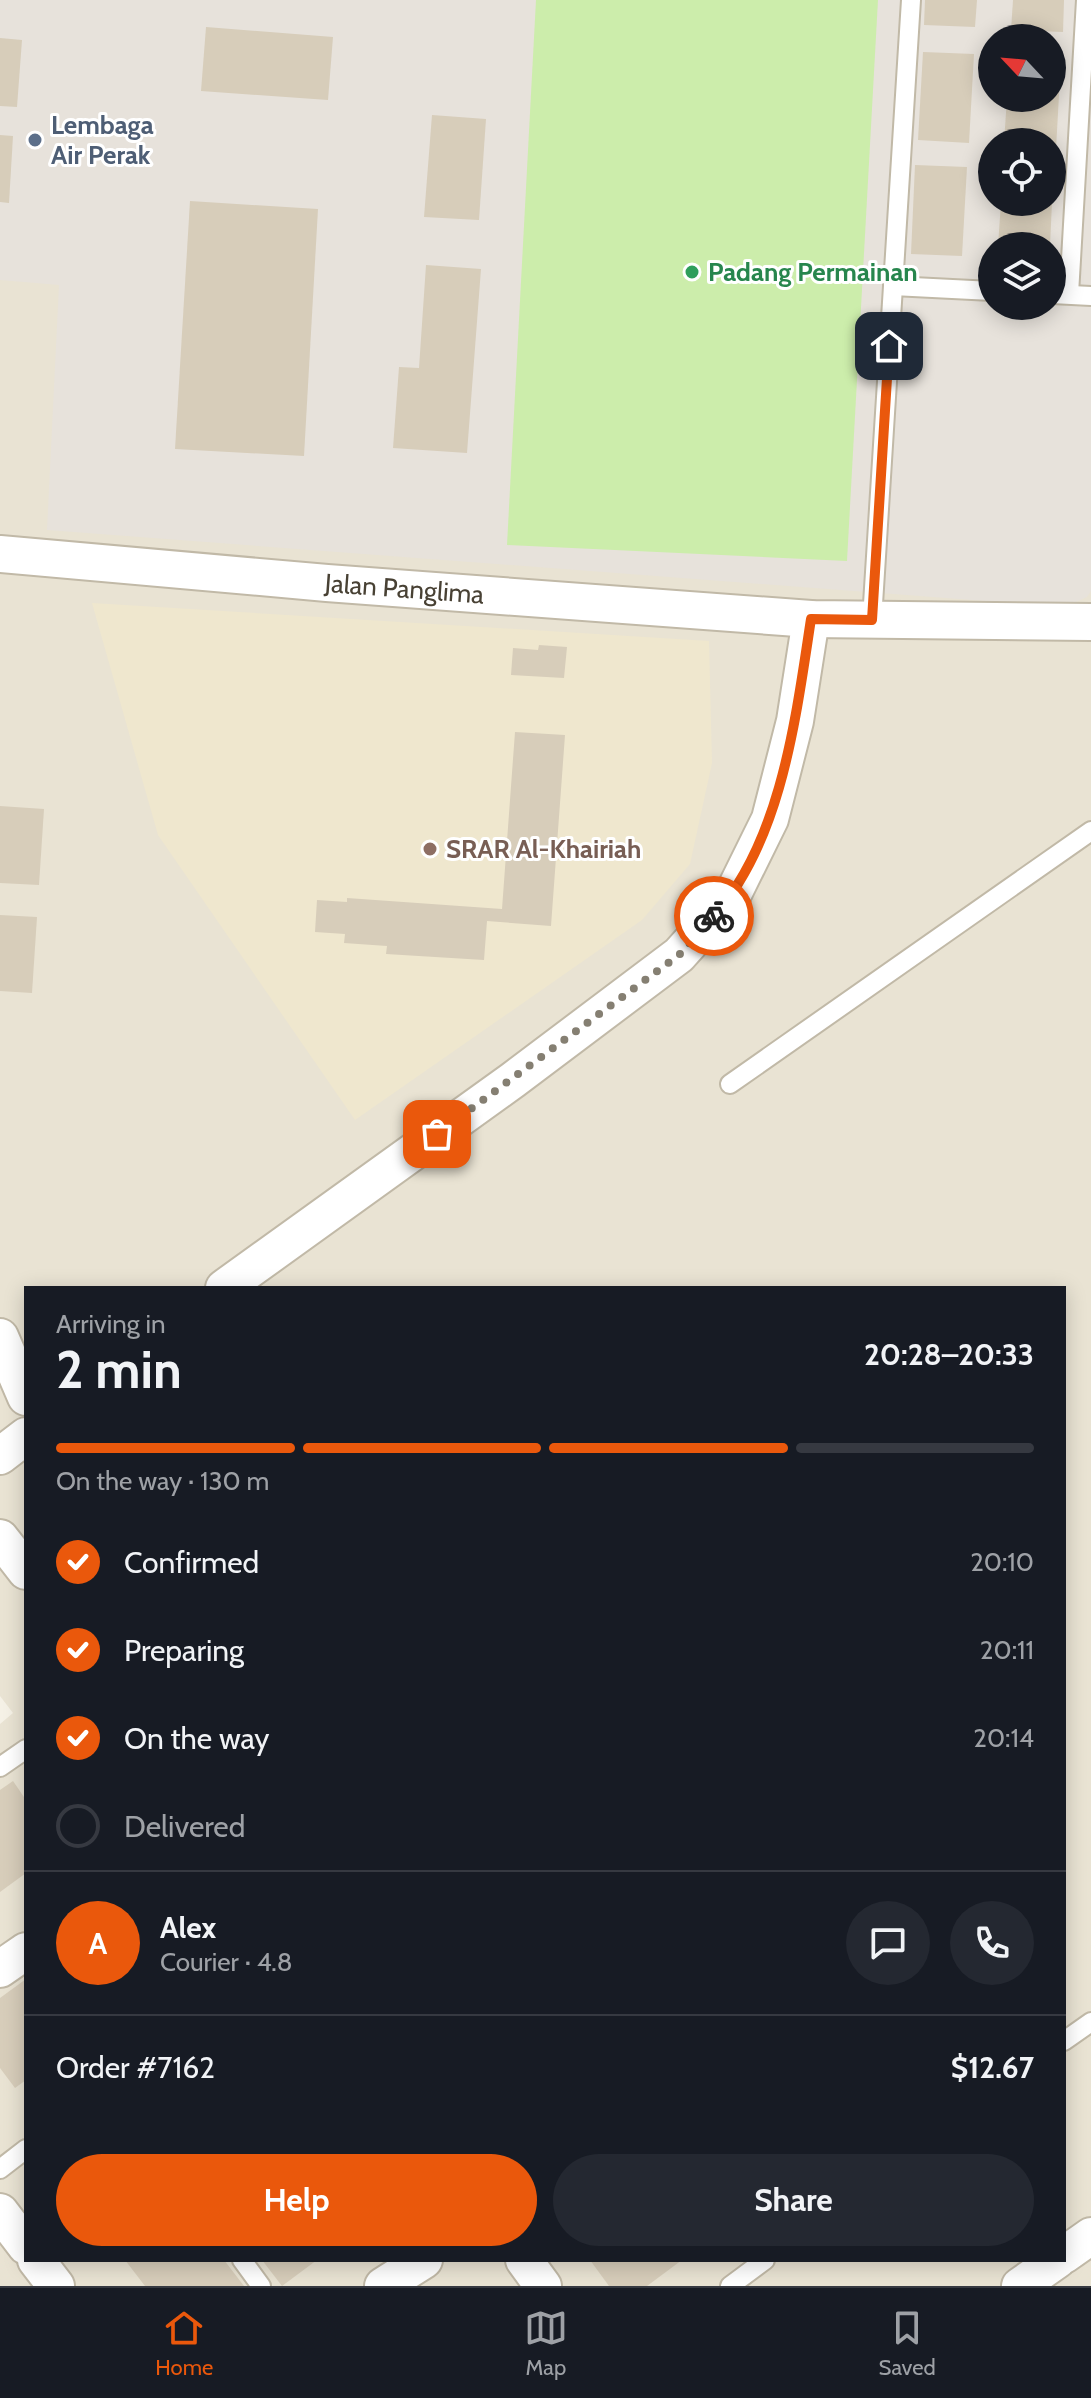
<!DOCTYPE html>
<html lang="en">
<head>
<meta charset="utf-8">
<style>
  :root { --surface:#171b24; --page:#242831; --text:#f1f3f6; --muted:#9ea1a6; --line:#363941; --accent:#ea580c }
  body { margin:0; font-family:Cabin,sans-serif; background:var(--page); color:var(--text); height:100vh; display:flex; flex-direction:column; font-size:30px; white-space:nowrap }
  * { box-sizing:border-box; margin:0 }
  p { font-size:26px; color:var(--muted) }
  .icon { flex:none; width:44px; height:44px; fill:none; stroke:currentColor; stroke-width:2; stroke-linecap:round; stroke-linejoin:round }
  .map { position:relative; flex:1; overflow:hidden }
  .side { position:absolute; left:24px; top:1286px; width:1042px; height:976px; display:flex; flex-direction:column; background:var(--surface); border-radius:0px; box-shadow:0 4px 20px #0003 }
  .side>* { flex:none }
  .needle { width:52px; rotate:296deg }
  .buttons { position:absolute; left:978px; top:24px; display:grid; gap:16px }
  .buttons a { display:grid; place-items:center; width:88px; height:88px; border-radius:50%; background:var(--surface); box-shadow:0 4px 20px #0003; font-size:40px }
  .pin { position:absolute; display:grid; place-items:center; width:68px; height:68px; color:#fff; margin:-34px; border-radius:16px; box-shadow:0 4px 12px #0006 }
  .courier { position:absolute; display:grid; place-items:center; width:80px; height:80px; margin:-40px; border:6px solid #ea580c; border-radius:50%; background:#fff; color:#222; box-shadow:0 2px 10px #0007 }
  .overview em { font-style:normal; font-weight:700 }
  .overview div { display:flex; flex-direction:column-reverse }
  .overview { display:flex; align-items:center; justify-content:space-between; height:136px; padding:0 32px }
  h1 { font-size:52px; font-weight:700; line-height:60px }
  .bar { display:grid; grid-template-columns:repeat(4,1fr); gap:12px 8px; align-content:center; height:96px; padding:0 32px }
  .bar i { height:10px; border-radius:6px; background:var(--line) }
  .bar .on { background:var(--accent) }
  .bar p { grid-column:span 4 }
  .line { display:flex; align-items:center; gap:20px; padding:0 32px; border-top:2px solid var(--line) }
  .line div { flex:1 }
  .round { display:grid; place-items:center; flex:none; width:84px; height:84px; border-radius:42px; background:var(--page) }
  ol { padding:0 32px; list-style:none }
  li { display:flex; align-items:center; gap:24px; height:88px }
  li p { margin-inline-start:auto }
  li .icon { padding:8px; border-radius:50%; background:var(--accent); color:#fff; stroke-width:4 }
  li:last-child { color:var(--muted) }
  li i { width:44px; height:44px; border:4px solid var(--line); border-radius:50% }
  .cta { display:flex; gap:16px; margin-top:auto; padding:16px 32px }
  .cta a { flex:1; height:92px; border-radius:48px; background:var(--accent); color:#fff; font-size:32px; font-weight:700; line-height:92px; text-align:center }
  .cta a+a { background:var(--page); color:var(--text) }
  .dock { display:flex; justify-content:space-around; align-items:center; height:112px; border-top:2px solid var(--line); background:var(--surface); font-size:22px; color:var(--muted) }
  .dock a { display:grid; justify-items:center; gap:4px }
  .dock .on { color:var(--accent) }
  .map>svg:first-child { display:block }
</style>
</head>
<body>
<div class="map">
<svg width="1091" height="2286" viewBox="0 0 1091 2286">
  <rect width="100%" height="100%" fill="#f5f1e6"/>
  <path fill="#e9e3d3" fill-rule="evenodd" d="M 0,0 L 1091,0 L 1091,2286 L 0,2286 L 0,1724 L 13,1713 L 0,1696 ZM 992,38 L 1052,38 L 1052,98 L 992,98 ZM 992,142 L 1052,142 L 1052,202 L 992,202 ZM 992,246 L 1052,246 L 1052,306 L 992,306 ZM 26,1288 L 1064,1288 L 1064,2260 L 26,2260 Z"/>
  <path fill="#e7e2db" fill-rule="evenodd" d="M 0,0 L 1091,0 L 1091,591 L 1087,597 L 1065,607 L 47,530 L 59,285 L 0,280 ZM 992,38 L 1052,38 L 1052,98 L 992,98 ZM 992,142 L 1052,142 L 1052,202 L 992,202 ZM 992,246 L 1052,246 L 1052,306 L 992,306 Z"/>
  <polygon fill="#efe7ce" points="92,603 709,641 712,763 690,864 642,920 355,1120 158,835"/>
  <polygon fill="#ccedab" points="536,0 878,0 847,561 507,545"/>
  <g fill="#d7cdba">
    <polygon points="925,0 977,0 975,27 924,25"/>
    <polygon points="1013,0 1064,0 1063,32 1011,30"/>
    <polygon points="206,27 333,37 328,100 201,91"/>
    <polygon points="0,38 22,40 17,107 0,106"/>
    <polygon points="923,52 974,54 969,143 918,140"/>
    <polygon points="1052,59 1061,59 1056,149 1052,148 1052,142 1004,142 1007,98 1052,98"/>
    <polygon points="432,115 486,119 479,220 424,217"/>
    <polygon points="0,135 13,136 9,203 0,202"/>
    <polygon points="915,165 967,167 962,256 911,254"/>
    <polygon points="190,201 318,209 304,456 175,449"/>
    <polygon points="1001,202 1052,202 1050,246 998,246"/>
    <polygon points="426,265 481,269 467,453 393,448 399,367 419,368"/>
    <polygon points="539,645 567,647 564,678 511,675 513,648 538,650"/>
    <polygon points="515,732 565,735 551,926 487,921 484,960 386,954 387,946 344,943 345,934 315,932 317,900 347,902 347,898 502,909"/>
    <polygon points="0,806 44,809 39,885 0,883"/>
    <polygon points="0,915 37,917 32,993 0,991"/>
    <polygon points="13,1781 26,1800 26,1873 0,1892 0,1790"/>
    <polygon points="26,1979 26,2080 15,2088 0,2068 0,1998"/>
    <polygon points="125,2260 224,2260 244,2286 145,2286"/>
    <polygon points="262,2260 317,2260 282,2286"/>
    <polygon points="590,2260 682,2260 647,2286 609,2286"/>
  </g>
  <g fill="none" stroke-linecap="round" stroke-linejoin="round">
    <g stroke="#c1b9a7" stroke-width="22">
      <g id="lane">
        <polyline points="893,286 992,291"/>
        <polyline points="1052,294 1091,296"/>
        <polyline points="1069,294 1086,0"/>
        <polyline points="872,620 911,0"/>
        <polyline points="730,1084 1091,831"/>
        <polyline points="0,1767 26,1749"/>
        <polyline points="1064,2041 1091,2022"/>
        <polyline points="0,2169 26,2149"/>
        <polyline points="242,2260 261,2286"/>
        <polyline points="730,2286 765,2260"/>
      </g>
    </g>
    <g stroke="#c1b9a7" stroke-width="40">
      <g id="street">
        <path id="s1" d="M 0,554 L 327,583 L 811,619 L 1091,622"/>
        <polyline points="224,1288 513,1080 679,955 732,896 770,819 795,721 811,619"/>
        <polyline points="0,1337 26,1397"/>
        <polyline points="0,1456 26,1436"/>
        <polyline points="0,1538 26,1571"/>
        <polyline points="0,1969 26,1951"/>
        <polyline points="0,2212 26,2246"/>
        <polyline points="1064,2255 1091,2236"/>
        <polyline points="36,2260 56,2286"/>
        <polyline points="524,2260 543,2286"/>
        <polyline points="383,2286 424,2260"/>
        <polyline points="1020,2286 1057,2260"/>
      </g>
    </g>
    <use href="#lane" stroke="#fff" stroke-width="18"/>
    <use href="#street" stroke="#fff" stroke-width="36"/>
  </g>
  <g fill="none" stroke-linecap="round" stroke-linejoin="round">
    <polyline stroke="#857f72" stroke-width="8" stroke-dasharray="0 14.4" points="437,1134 679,955 714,916"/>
    <path stroke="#ea580c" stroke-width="10" d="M 714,916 C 782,840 796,716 811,619 L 872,620 L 889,346"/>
  </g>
  <circle fill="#5c6f8a" stroke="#fff" stroke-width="3" cx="35" cy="140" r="8"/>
  <circle fill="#2e9e5b" stroke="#fff" stroke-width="3" cx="692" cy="272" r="8"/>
  <circle fill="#8d6e63" stroke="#fff" stroke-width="3" cx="430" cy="849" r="8"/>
  <g text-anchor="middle" stroke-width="6" stroke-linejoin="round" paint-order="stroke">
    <g font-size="26" font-weight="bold" fill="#4e5e75" stroke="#fff" text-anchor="start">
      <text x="51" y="134">Lembaga<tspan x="51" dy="30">Air Perak</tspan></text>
    </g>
    <g font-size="26" font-weight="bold" fill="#27864d" stroke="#fff" text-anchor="start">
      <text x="708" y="281">Padang Permainan</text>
    </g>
    <g font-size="26" fill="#484134" stroke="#fff">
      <text dy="9" stroke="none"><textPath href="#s1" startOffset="406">Jalan Panglima</textPath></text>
    </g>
    <g font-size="26" font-weight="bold" fill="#785e54" stroke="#fff" text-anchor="start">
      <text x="446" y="858">SRAR Al-Khairiah</text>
    </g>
  </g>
</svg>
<div class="buttons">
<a><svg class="needle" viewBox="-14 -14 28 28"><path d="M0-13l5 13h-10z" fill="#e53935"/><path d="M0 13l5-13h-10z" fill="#9ea1a6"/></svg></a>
<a><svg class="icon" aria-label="locate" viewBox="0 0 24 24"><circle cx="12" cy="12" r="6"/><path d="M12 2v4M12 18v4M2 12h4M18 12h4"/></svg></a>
<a><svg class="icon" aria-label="layers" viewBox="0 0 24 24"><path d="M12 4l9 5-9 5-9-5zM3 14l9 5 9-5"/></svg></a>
</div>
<div class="pin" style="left:437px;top:1134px;background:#ea580c"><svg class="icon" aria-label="bag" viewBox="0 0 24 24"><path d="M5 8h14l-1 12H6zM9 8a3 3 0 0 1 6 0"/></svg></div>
<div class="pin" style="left:889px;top:346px;background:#1f2937"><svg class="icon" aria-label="home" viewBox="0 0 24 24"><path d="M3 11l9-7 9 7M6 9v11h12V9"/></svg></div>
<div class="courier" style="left:714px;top:916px"><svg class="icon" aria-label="bike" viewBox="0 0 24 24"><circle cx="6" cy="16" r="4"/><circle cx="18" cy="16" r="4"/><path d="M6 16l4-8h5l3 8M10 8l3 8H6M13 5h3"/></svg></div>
<section class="side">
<div class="overview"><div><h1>2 min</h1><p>Arriving in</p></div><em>20:28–20:33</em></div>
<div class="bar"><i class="on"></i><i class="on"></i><i class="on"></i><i></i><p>On the way · 130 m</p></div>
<ol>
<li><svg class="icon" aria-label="check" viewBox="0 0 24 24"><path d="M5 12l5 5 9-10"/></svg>Confirmed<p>20:10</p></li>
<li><svg class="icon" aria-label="check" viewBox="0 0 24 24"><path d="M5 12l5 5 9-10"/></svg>Preparing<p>20:11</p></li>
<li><svg class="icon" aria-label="check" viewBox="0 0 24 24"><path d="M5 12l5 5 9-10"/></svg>On the way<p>20:14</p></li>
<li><i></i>Delivered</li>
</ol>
<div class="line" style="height:144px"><b class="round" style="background:var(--accent);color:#fff">A</b><div><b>Alex</b><p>Courier · 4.8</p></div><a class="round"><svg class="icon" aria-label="chat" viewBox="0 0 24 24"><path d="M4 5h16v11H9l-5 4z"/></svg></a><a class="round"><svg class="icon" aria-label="phone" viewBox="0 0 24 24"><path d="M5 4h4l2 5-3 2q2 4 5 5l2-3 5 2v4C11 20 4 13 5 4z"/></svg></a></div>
<div class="line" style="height:104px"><div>Order #7162</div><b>$12.67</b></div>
<div class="cta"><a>Help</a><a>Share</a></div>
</section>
</div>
<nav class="dock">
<a class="on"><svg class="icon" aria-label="home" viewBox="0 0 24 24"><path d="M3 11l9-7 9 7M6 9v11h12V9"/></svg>Home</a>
<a><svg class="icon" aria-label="map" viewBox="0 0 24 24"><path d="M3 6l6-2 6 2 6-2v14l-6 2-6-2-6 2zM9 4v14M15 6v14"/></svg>Map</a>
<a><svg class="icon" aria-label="saved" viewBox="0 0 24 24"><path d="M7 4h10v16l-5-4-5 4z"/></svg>Saved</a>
</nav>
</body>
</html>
